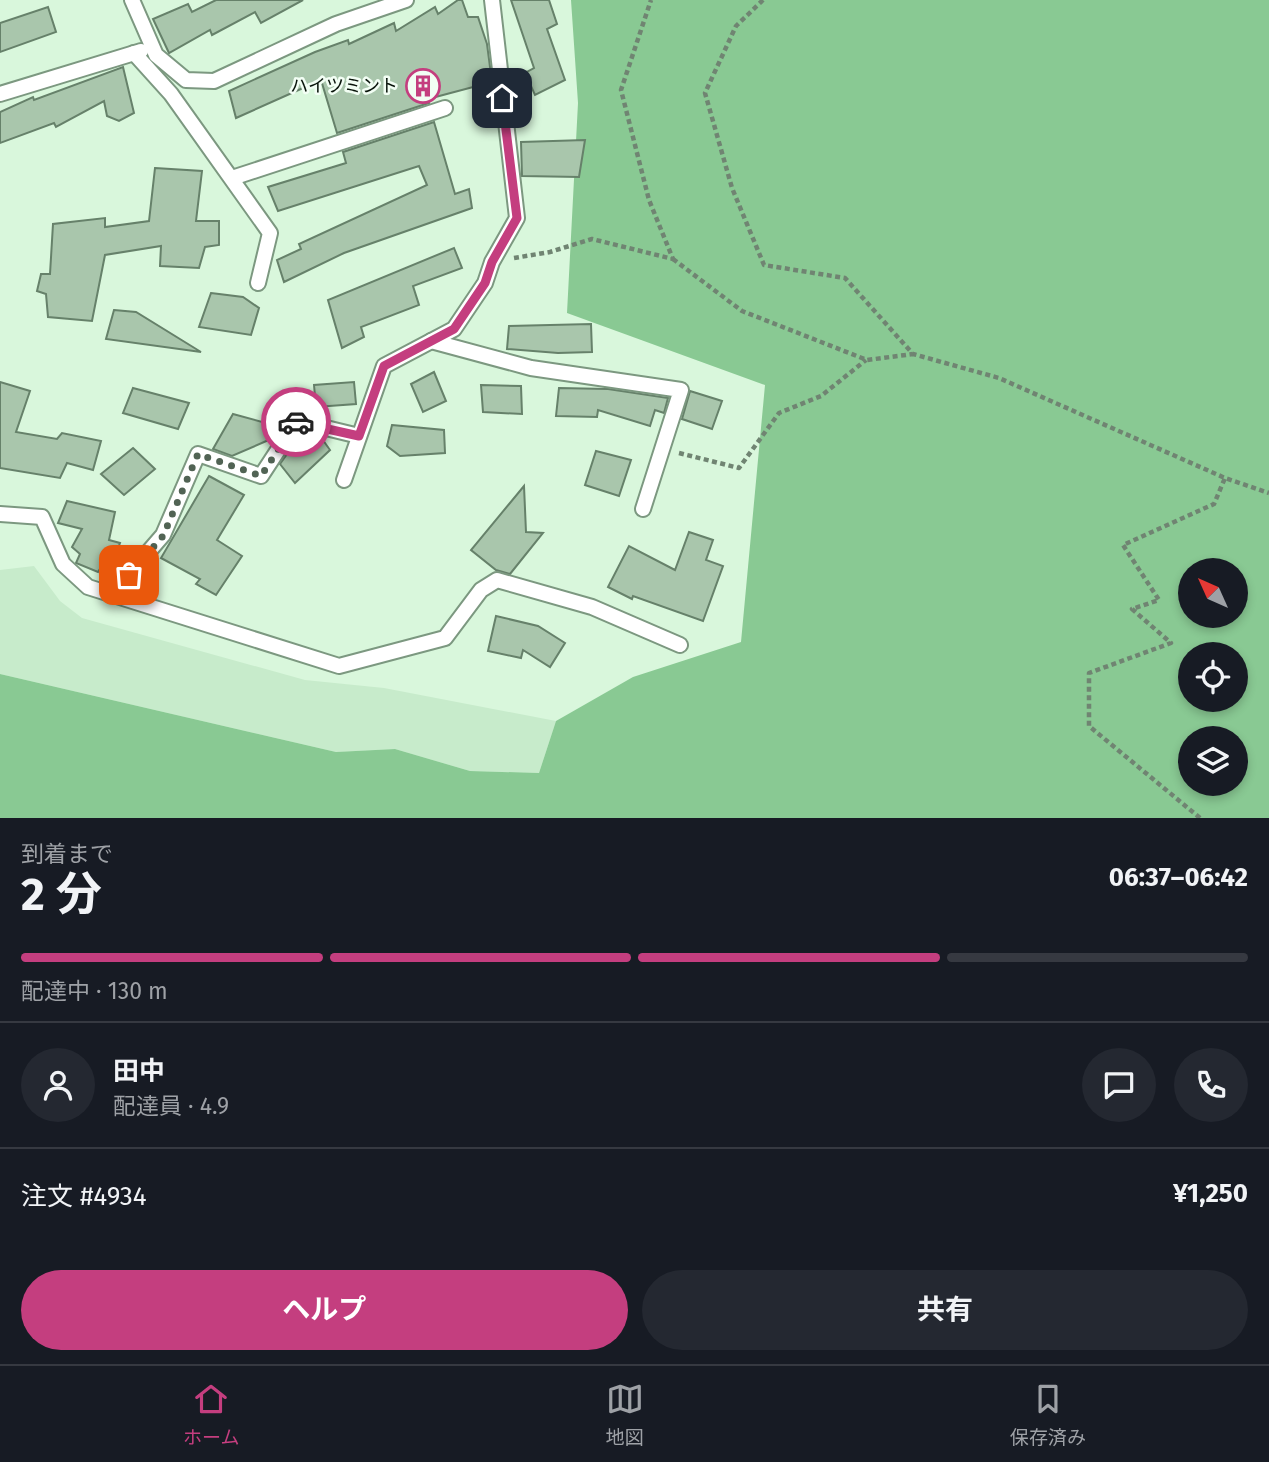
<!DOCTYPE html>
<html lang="ja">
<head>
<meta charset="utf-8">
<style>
  :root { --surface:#171b24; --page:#242831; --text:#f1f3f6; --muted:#9ea1a6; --line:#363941; --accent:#c43e7f }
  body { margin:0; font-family:"Fira Sans","Noto Sans JP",sans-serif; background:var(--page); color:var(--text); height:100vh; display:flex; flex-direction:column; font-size:26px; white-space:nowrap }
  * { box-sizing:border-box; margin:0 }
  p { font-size:23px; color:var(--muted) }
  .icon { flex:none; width:38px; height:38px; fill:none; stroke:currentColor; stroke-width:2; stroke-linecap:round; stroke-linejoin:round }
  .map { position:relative; height:818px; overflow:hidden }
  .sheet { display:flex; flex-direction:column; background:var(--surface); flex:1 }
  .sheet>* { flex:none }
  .needle { width:46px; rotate:315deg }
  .fabs { position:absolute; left:1178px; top:558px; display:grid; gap:14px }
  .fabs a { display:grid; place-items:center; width:70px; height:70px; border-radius:50%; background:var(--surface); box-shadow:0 4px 10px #0003; font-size:35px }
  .pin { position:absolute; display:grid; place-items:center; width:60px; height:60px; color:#fff; margin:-30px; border-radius:14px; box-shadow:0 4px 10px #0006 }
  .courier { position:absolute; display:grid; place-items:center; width:70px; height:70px; margin:-35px; border:5px solid #c43e7f; border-radius:50%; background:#fff; color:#222; box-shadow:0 2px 9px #0007 }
  .headline em { font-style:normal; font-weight:700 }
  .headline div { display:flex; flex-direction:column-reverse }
  .headline { display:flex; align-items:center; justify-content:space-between; height:119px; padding:0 21px }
  h1 { font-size:46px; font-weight:700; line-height:52px }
  .bar { display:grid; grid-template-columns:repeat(4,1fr); gap:10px 7px; align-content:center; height:84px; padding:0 21px }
  .bar i { height:9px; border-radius:5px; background:var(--line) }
  .bar .current { background:var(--accent) }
  .bar p { grid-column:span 4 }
  .line { display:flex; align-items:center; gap:18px; padding:0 21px; border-top:2px solid var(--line) }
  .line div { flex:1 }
  .round { display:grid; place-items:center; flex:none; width:74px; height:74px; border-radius:37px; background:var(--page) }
  .action { display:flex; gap:14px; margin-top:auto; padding:14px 21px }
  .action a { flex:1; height:80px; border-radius:42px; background:var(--accent); color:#fff; font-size:28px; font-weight:700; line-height:80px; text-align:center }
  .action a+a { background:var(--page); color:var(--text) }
  .tab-bar { display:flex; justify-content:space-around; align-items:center; height:98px; border-top:2px solid var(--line); background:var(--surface); font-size:19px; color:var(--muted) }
  .tab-bar a { display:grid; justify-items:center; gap:4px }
  .tab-bar .current { color:var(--accent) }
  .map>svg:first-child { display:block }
</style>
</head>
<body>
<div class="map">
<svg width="1269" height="818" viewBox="0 0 1269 818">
  <rect width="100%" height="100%" fill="#d9f7dc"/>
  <polygon fill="#c7ebcb" points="34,566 60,601 82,618 305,680 384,688 556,721 539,773 470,771 395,749 336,752 0,674 0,570"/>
  <path fill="#89c993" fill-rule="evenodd" d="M 571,0 L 1269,0 L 1269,818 L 0,818 L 0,674 L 336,752 L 395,749 L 470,771 L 539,773 L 556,721 L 633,677 L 741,642 L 765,385 L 567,313 L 578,103 ZM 1190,570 L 1236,570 L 1236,616 L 1190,616 ZM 1190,654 L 1236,654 L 1236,700 L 1190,700 ZM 1190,738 L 1236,738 L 1236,784 L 1190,784 Z"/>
  <g fill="#a9c6ac" stroke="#66816a" stroke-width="2">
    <polygon points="216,0 303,0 261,23 255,12 212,35 210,30 169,53 153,19 188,4 192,12"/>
    <polygon points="458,0 462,0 468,17 478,17 487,44 492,82 428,99 429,103 337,133 321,80 236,118 229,91 315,52 348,40 349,44 394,23 396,31 435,7 438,14"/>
    <polygon points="511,0 549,0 557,24 547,29 565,80 535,95 525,73 534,68"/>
    <polygon points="48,7 56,32 0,52 0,23"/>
    <polygon points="123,67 134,113 119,121 107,116 104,101 56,127 54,123 0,143 0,112 33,97 34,100"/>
    <polygon points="434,122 455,194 469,189 472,208 344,253 284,282 277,260 301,249 299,244 427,185 419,166 278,211 268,187 346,163 343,152"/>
    <polygon points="585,140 579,177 522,176 521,142"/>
    <polygon points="155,168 202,171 196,221 219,221 219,245 205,247 199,268 160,266 161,246 105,255 92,321 48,317 46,294 37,291 41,274 50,274 53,224 105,218 105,227 149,221"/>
    <polygon points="454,248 462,268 413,286 419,305 361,327 364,337 342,348 328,300"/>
    <polygon points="211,293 243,297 259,308 251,335 199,327"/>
    <polygon points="114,310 136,312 201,352 106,339"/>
    <polygon points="591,324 592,352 558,353 507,349 509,326"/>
    <polygon points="434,372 446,401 423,412 411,384"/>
    <polygon points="0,382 30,391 16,432 57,439 62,433 101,441 93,470 67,463 60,478 0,468"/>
    <polygon points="354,382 356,404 316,407 314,385"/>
    <polygon points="481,385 521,386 522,414 483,412"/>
    <polygon points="133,388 189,403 178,429 123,413"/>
    <polygon points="559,388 608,389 668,398 664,413 655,410 650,426 598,410 597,417 556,416"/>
    <polygon points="690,391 722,401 712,429 682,419"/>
    <polygon points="233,414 273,425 271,439 232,456 213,449"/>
    <polygon points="392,425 444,430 445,453 400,456 387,446"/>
    <polygon points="307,433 320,436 330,450 295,483 280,464 290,450"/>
    <polygon points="133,448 155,469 124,495 101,474"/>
    <polygon points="596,451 631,460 619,496 585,485"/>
    <polygon points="209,476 244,495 217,540 242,556 216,595 196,584 200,579 161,558"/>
    <polygon points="524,486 526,532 543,533 510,574 496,570 471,550"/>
    <polygon points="67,501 115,512 109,540 120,543 113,562 105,561 98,572 76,563 80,554 72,547 82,529 58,523"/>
    <polygon points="689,532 713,540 706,560 723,566 703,621 633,596 632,599 608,587 629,546 675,570"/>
    <polygon points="496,616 538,626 565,643 550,667 523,650 521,658 488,651"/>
  </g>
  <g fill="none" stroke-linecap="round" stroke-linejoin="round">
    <g stroke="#7c9880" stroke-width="18">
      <g id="lane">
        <polyline points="132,0 156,55 186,80 214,81 336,24 406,0"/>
        <polyline points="134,53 171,94 270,233 258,283"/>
        <polyline points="0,94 141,51"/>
        <polyline points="232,178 445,108"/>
        <polyline points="431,341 531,368 681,390 643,509"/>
        <polyline points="344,480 384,366 454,329 485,283 492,262 517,218 492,0"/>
        <polyline points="0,514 42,517 63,564 88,587 339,666 445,638 481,590 497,580 592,607 680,645"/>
        <polyline points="111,595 163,535 198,454 261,476 297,421 359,436"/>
      </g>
    </g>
    <g stroke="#708472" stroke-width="4.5" stroke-dasharray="5 3.5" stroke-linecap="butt">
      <polyline points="763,0 736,26 705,93 732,188 764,265 845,278 913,354 999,378 1225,478 1269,493"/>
      <polyline points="514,258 550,252 592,239 673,259 649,200 621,90 651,0"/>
      <polyline points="673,259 742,311 867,360 913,354"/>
      <polyline points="679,453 739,468 779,413 821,396 866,360"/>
      <polyline points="1200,818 1089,726 1089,673 1171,643 1132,609 1159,600 1123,545 1214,504 1225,478"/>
    </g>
    <use href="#lane" stroke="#fff" stroke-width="14"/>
  </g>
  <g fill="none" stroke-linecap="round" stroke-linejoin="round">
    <polyline stroke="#516354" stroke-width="7" stroke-dasharray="0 12.6" points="129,575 163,536 198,454 261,476 296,422"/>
    <polyline stroke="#c43e7f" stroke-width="9" points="296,422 359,436 384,366 454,329 485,283 492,262 517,218 502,98"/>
  </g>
  <defs>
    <g id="building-ring" transform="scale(1.75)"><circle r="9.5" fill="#f2fef4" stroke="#c43e7f" stroke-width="1.5"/><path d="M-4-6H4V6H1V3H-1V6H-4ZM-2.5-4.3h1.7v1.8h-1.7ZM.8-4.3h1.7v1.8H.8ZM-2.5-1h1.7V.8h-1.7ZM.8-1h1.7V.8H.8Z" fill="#c43e7f"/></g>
  </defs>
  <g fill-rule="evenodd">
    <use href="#building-ring" x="423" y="86"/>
  </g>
  <g text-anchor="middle" stroke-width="5" stroke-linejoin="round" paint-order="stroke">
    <g font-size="18" fill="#08130a" stroke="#f2fef4" text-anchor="end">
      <text x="398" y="92">ハイツミント</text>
    </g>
  </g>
</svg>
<div class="fabs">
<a><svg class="needle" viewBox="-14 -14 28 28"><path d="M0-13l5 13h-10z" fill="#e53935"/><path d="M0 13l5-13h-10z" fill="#9ea1a6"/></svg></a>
<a><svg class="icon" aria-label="locate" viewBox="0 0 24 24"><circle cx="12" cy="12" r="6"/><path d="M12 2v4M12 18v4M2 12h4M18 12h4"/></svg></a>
<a><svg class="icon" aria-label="layers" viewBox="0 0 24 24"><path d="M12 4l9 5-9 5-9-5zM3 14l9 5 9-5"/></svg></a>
</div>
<div class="pin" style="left:129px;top:575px;background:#ea580c"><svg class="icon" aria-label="bag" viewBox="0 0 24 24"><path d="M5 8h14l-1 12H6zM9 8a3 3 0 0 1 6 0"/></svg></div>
<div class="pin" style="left:502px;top:98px;background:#1f2937"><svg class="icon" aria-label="home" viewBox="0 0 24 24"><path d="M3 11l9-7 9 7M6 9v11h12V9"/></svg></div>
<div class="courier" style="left:296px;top:422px"><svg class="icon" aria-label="car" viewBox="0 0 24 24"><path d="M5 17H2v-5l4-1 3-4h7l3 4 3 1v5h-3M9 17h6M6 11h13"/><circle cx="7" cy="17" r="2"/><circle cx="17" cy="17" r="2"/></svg></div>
</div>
<section class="sheet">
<div class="headline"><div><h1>2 分</h1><p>到着まで</p></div><em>06:37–06:42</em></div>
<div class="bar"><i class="current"></i><i class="current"></i><i class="current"></i><i></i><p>配達中 · 130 m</p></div>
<div class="line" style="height:126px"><a class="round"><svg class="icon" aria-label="person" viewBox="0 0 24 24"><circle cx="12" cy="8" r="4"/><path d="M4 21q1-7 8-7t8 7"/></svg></a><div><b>田中</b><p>配達員 · 4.9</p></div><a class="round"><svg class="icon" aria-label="chat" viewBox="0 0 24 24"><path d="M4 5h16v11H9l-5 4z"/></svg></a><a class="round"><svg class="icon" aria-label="phone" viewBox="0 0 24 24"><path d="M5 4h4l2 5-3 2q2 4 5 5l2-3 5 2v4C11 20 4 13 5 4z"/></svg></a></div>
<div class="line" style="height:91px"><div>注文 #4934</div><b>¥1,250</b></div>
<div class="action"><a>ヘルプ</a><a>共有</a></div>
</section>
<nav class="tab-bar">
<a class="current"><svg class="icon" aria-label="home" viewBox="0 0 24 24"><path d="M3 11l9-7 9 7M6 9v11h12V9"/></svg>ホーム</a>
<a><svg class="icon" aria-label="map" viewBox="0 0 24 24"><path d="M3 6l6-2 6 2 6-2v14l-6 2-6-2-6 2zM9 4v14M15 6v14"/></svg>地図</a>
<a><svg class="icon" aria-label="saved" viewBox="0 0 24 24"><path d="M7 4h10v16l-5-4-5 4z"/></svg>保存済み</a>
</nav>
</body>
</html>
